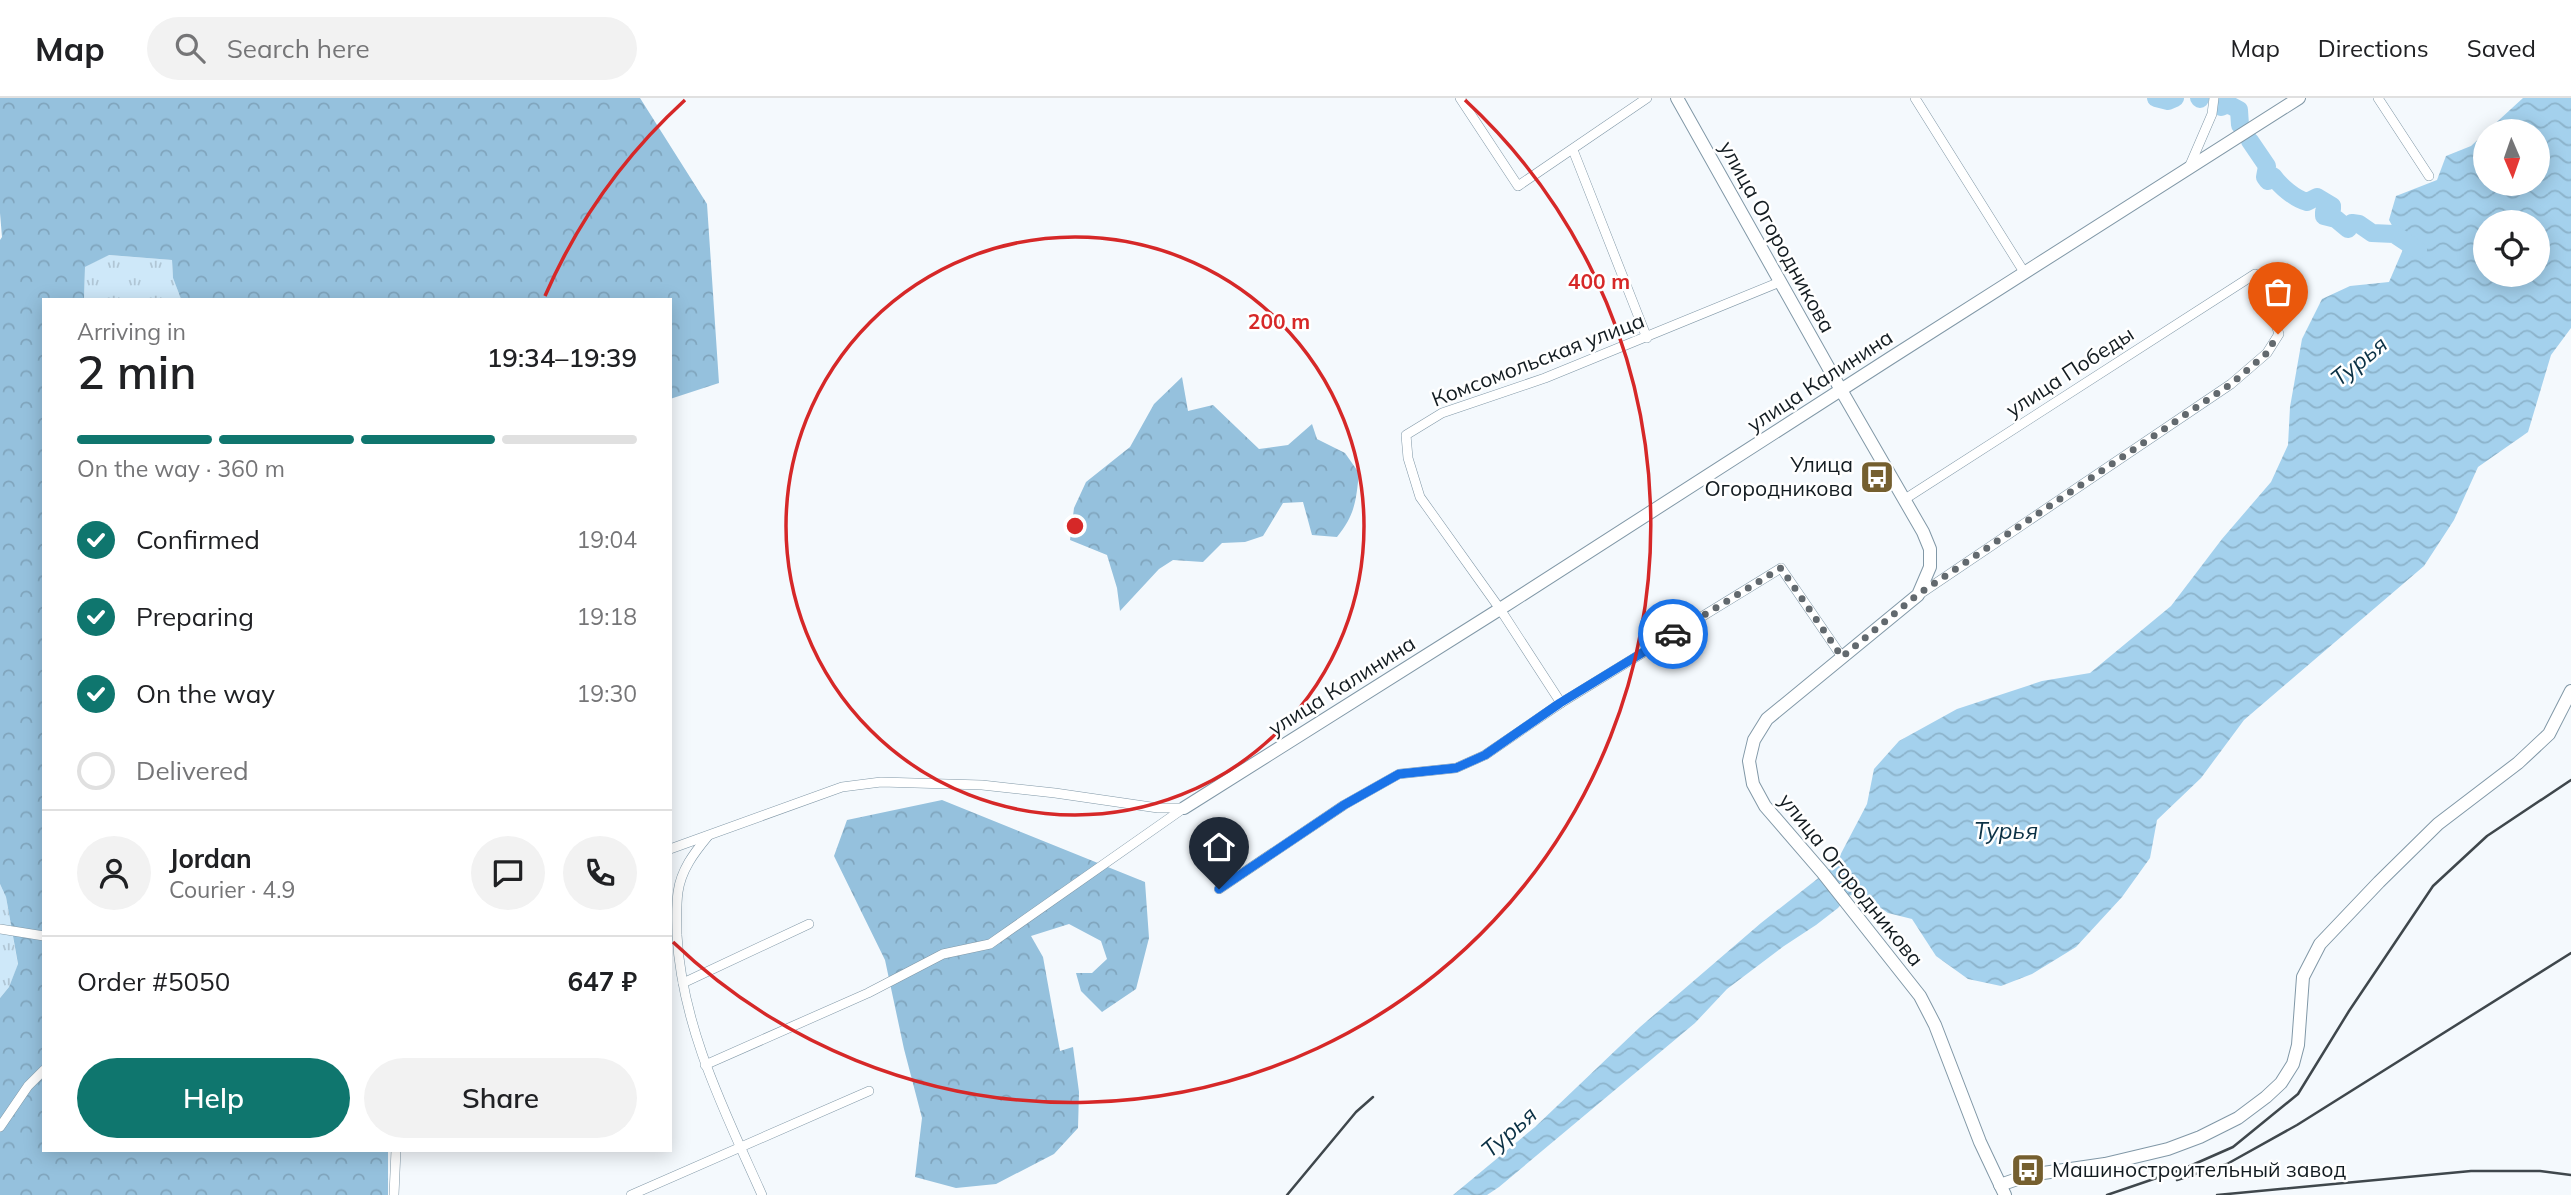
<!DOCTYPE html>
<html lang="en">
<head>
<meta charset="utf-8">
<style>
  :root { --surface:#fff; --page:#f2f2f2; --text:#202124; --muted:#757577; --line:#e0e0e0; --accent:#0f766e }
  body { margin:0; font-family:Mulish,sans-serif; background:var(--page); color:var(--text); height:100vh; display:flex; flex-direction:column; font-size:26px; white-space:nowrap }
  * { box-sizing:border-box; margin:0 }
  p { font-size:23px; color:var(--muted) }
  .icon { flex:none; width:38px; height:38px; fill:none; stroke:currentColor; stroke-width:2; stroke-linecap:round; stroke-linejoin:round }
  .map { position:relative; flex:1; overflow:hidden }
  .sheet { position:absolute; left:42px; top:200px; width:630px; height:854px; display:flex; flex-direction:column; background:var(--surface); border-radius:0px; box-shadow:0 4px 18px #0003 }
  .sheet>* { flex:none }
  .needle { width:46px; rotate:178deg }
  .fabs { position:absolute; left:2473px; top:21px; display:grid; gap:14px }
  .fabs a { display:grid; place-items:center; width:77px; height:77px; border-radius:50%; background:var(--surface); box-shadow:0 4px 18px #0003; font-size:35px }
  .pin { position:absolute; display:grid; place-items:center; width:60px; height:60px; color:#fff; margin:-72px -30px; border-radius:50% 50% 50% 0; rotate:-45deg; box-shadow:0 0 7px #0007 }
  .pin .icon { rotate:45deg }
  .courier { position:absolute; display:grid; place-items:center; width:70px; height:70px; margin:-35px; border:5px solid #1a73e8; border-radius:50%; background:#fff; color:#222; box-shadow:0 2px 9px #0007 }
  .overview em { font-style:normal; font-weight:600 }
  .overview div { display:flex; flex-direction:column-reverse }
  .overview { display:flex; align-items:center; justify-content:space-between; height:119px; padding:0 35px }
  h1 { font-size:46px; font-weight:600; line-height:52px }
  .bar { display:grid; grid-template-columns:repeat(4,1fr); gap:10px 7px; align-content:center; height:84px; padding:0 35px }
  .bar i { height:9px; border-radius:5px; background:var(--line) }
  .bar .on { background:var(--accent) }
  .bar p { grid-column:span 4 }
  .line { display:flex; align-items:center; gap:18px; padding:0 35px; border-top:2px solid var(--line) }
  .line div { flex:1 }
  .round { display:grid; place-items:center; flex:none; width:74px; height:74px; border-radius:37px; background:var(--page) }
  ol { padding:0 35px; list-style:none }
  li { display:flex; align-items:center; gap:21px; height:77px }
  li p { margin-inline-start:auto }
  li .icon { padding:7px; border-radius:50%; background:var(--accent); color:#fff; stroke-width:4 }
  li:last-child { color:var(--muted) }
  li i { width:38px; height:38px; border:4px solid var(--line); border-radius:50% }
  .button { display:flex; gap:14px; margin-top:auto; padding:14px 35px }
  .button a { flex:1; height:80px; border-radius:42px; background:var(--accent); color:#fff; font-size:28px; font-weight:600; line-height:80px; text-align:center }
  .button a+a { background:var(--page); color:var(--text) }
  header { display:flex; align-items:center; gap:42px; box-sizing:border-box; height:98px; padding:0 35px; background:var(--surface); border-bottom:2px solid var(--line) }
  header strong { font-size:33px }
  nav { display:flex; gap:38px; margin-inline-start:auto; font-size:24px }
  .search { width:490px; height:63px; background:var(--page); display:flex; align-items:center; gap:18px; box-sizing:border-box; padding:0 24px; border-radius:38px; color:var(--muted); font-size:26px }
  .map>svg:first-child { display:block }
</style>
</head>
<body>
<header>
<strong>Map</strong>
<div class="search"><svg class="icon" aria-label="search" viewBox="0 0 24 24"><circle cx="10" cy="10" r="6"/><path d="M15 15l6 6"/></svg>Search here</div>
<nav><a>Map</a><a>Directions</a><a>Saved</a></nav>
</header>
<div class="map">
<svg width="2571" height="1097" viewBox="0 0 2571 1097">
  <defs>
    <pattern id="grass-tufts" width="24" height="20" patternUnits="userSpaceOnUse" patternTransform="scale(1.75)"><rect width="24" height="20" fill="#cee8f9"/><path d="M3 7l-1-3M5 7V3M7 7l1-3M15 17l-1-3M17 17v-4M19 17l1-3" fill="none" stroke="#b0c6d5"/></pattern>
    <pattern id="forest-crowns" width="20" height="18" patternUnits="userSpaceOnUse" patternTransform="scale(1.75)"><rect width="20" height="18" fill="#95c1dd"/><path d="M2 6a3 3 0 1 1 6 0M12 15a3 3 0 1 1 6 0" fill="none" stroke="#80a5bd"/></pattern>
    <pattern id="water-waves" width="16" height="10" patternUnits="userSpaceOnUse" patternTransform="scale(1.75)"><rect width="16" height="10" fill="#a4d1ed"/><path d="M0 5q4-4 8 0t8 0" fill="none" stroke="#8cb3cb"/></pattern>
  </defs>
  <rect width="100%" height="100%" fill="#f4f9fd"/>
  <g fill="url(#grass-tufts)">
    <polygon points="108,157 172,162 173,180 181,201 84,201 85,169"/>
    <polygon points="0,786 6,799 18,867 9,889 0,900"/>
  </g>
  <g fill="url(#forest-crowns)">
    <polygon points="0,0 640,0 707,106 719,285 670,301 670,201 181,201 173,180 172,162 109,157 85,169 84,201 44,201 44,1052 388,1052 388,1097 0,1097 0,900 9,889 18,866 6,799 0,786 0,142 2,139 0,115"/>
    <path d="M 1182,279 L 1188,313 L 1213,307 L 1259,351 L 1288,347 L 1312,326 L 1317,341 L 1345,355 L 1359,375 C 1356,403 1355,417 1337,439 L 1312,437 L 1303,404 L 1283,405 L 1263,438 L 1245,444 L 1222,445 L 1203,464 L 1173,462 L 1159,471 L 1120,513 L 1117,490 L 1107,457 L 1070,442 L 1074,410 L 1086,384 L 1130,349 L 1154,306 Z"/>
    <polygon points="942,702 1145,784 1149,840 1136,891 1102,914 1081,893 1076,875 1092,875 1107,861 1101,843 1069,826 1031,838 1043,859 1060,953 1073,949 1079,994 1078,1030 1054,1056 996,1086 956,1090 915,1079 922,1020 904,951 885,862 834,758 847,722"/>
  </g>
  <path fill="url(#water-waves)" fill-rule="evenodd" d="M 2523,0 L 2571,0 L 2571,230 L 2551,257 L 2528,334 L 2478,369 L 2454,422 L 2424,468 L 2244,622 L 2201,680 L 2157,722 L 2150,760 L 2122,799 L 2076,849 L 2032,876 L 2001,888 L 1968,881 L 1936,858 L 1912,821 L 1888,815 L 1860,795 L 1848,798 L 1838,810 L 1816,827 L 1784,848 L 1727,891 L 1695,925 L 1499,1089 L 1487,1097 L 1453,1097 L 1535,1029 L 1640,929 L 1761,825 L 1835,767 L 1867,706 L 1874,671 L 1899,643 L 1957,611 L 2042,583 L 2090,575 L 2171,508 L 2222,441 L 2271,384 L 2288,347 L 2290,309 L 2302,241 L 2322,201 L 2350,188 L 2389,184 L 2404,149 L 2389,122 L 2396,98 L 2437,82 L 2446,58 L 2471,48 L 2485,35 L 2485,86 L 2538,86 L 2538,33 L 2487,33 ZM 2485,124 L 2538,124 L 2538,177 L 2485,177 Z"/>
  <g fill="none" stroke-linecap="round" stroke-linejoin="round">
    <g stroke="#a4d1ed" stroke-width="18">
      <polyline points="2156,0 2168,3 2175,0"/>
      <polyline points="2199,0 2200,1"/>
      <polyline points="2221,9 2228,6 2239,12 2240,27"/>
      <path d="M 2250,43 L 2267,68 L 2265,79 L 2268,83 L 2273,78 C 2280,88 2295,101 2307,104 L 2317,99 L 2332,108 L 2332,111 L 2324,114 L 2324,118 L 2336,121 L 2348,131 L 2352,125 L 2359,126 L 2372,135 L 2394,136 L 2418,152"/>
    </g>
    <g stroke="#8198a7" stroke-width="10">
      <g id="street">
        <polyline points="1460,0 1518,88 1647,0"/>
        <polyline points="1915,0 2024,174"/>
        <polyline points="2378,0 2429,78"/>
        <polyline points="1573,52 1647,240"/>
        <polyline points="2190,67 2212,16 2214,0"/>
        <polyline points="1905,401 2255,176 2268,203 2279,236 2267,255 2231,286 1920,496"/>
        <polyline points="1561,605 1500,511 1420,399 1408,360 1406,337 1442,315 1545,280 1780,184"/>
        <path d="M 708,738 C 694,755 681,772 678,794 C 676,808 677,823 677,837 C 682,930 725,1014 762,1097"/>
        <polyline points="670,751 842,689 881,684 982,687 1055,695 1158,710 1182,710"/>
        <polyline points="1219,791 1344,707 1399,676 1456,670 1485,657 1561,605 1781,470 1842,559"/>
        <polyline points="0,831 44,838"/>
        <polyline points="683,885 809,826"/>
        <polyline points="705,967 868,895 943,856 990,846 1184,710"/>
        <polyline points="0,1029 28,988 44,972"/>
        <polyline points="394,1097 396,1052"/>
        <polyline points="631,1097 869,993"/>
      </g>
    </g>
    <g stroke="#8198a7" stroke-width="14">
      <g id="secondary">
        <polyline points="1677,0 1841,292 1923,434 1930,451 1930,469 1918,497 1767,621 1754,642 1749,663 1753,686 1765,708 1822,774 1920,898 1935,927 1980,1044 2005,1097"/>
        <polyline points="1184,710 1500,511 1889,261 2299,0"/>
        <polyline points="2000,1087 2029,1077 2105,1066 2168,1051 2200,1039 2238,1020 2266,999 2281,985 2293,966 2298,947 2303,879 2320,846 2379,784 2438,726 2518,665 2549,636 2571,593"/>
      </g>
    </g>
    <use href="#street" stroke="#fff" stroke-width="9"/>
    <use href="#secondary" stroke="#fff" stroke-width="12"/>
    <g stroke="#3f474c" stroke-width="2.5">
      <polyline points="2177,1082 2227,1066 2297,1027 2571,855"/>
      <polyline points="1287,1097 1356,1014 1373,999"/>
      <polyline points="2107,1097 2183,1071 2233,1049 2298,996 2349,913 2433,788 2487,738 2571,682"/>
      <polyline points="2217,1097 2471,1073 2540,1073 2571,1077"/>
    </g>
  </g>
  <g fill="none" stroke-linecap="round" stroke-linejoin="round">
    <polyline stroke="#62696e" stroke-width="7" stroke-dasharray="0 12.6" points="1673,536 1781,470 1842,559 1917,497 2231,286 2267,255 2278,236"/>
    <polyline stroke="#1a73e8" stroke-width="9" points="1219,791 1344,707 1399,676 1456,670 1485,657 1560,605 1673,536"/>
  </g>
  <g fill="none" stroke="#d62828" stroke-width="3.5">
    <circle cx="1075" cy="428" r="289"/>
    <path d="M545 198A578 578 0 0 1 685 2M1465 2A578 578 0 1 1 673 844"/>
  </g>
  <defs>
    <g id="bus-square" transform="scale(1.75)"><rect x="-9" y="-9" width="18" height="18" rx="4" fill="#755f2f" stroke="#fff"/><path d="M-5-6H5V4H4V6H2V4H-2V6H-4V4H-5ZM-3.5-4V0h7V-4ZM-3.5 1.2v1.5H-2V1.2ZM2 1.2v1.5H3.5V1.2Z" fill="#fff"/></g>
  </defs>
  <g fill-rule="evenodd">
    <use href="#bus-square" x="1877" y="379"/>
    <use href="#bus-square" x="2028" y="1072"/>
  </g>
  <g text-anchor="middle" stroke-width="5" stroke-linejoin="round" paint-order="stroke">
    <g font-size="21" fill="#131c21" stroke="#fff">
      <text transform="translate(1777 139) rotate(61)" y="7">улица Огородникова</text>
      <text transform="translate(1538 262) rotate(-21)" y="7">Комсомольская улица</text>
      <text transform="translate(2070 274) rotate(-33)" y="7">улица Победы</text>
      <text transform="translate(1820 283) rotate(-33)" y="7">улица Калинина</text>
      <text transform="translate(1342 588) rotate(-32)" y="7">улица Калинина</text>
      <text transform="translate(1851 782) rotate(51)" y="7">улица Огородникова</text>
    </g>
    <g font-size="21" fill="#131c21" stroke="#fff" text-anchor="end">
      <text x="1853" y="374">Улица<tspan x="1853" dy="24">Огородникова</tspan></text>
      <text x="2052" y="1079" text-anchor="start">Машиностроительный завод</text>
    </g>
    <g font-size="23" font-style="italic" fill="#0b3145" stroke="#fff">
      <text transform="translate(2359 263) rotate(-39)" y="8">Турья</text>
      <text x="2006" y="741">Турья</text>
      <text transform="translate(1509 1034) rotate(-41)" y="8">Турья</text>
    </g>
  </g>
  <circle cx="1075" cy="428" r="10" fill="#d62828" stroke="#fff" stroke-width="3.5"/>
  <g font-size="21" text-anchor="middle" font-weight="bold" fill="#d62828" stroke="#fff" stroke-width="5" stroke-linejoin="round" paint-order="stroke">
    <text x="1599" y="191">400 m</text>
    <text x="1279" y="231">200 m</text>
  </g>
</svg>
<div class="fabs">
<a><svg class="needle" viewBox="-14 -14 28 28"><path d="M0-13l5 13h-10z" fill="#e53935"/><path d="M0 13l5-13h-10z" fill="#757577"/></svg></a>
<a><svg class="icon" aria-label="locate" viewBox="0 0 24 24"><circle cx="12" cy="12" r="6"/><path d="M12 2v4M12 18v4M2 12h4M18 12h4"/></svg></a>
</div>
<div class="pin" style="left:2278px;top:236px;background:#ea580c"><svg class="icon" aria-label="bag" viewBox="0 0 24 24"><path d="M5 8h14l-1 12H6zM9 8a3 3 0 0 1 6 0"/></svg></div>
<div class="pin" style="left:1219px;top:791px;background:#1f2937"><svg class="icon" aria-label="home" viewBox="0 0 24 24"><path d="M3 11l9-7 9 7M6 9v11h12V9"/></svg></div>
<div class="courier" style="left:1673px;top:536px"><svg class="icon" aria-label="car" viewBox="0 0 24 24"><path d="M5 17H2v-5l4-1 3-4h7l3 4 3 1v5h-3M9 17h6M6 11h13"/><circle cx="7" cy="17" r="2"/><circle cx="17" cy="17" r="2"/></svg></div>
<section class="sheet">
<div class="overview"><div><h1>2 min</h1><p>Arriving in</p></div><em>19:34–19:39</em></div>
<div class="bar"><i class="on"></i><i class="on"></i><i class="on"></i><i></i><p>On the way · 360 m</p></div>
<ol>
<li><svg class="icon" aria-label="check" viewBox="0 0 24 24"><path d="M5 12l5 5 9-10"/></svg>Confirmed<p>19:04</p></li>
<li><svg class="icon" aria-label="check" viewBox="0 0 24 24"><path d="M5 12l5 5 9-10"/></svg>Preparing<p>19:18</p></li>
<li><svg class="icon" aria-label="check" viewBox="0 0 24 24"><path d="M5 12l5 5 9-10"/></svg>On the way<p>19:30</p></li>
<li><i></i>Delivered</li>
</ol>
<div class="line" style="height:126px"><a class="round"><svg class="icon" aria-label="person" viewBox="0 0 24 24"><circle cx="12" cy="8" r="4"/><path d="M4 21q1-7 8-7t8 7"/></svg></a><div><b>Jordan</b><p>Courier · 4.9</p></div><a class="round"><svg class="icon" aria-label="chat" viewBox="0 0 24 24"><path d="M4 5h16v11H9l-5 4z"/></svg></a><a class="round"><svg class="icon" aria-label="phone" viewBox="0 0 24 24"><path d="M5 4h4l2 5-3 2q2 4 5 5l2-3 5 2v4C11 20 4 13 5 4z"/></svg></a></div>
<div class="line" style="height:91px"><div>Order #5050</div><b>647 ₽</b></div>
<div class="button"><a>Help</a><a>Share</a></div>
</section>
</div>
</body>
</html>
